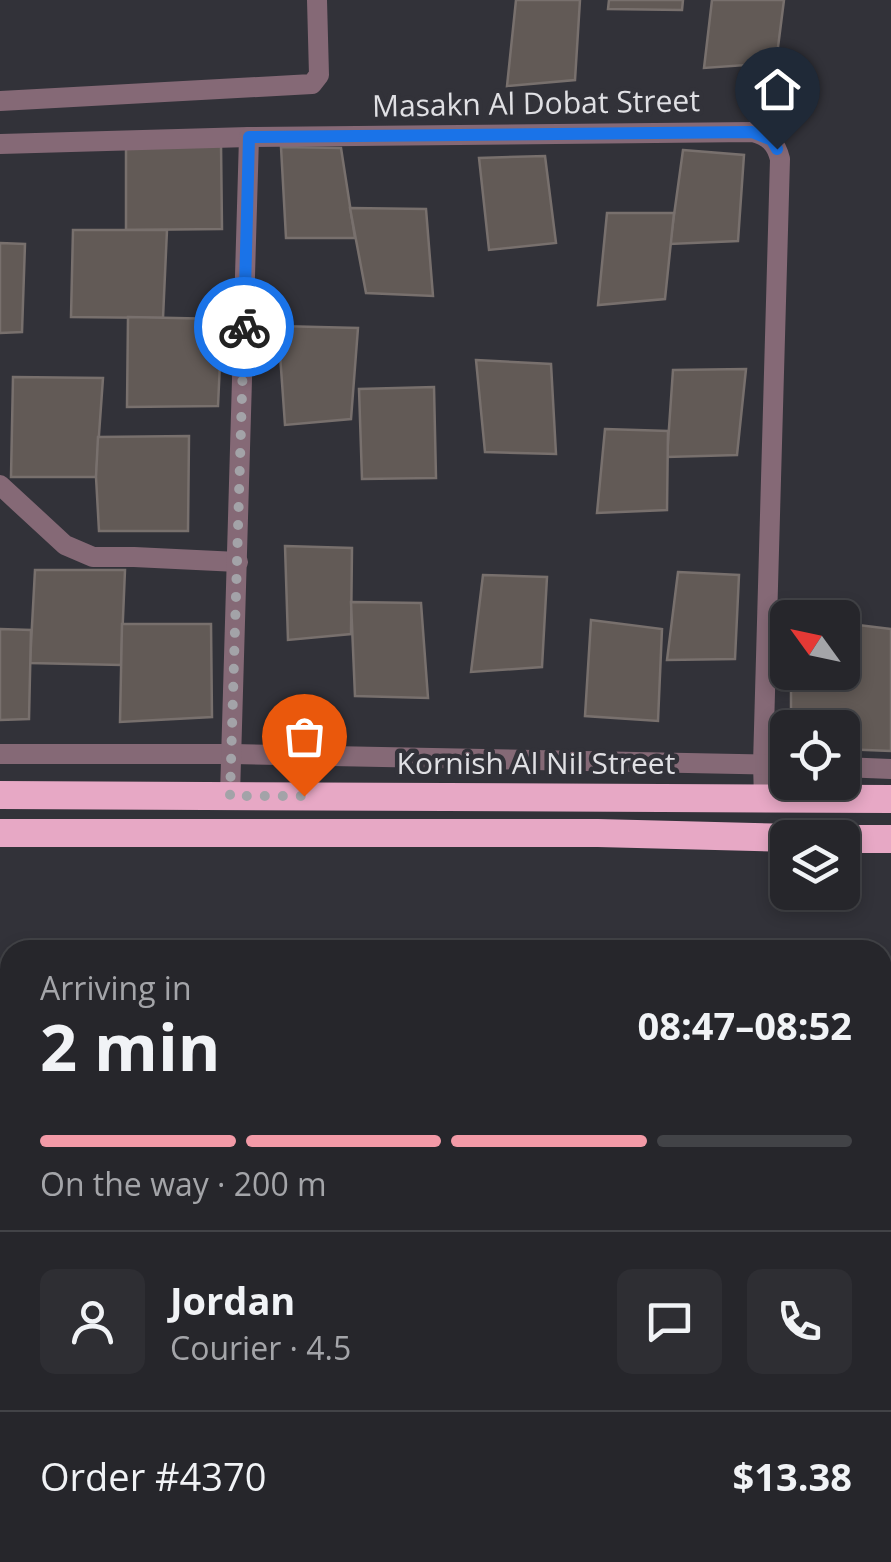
<!DOCTYPE html>
<html lang="en">
<head>
<meta charset="utf-8">
<style>
  :root { --surface:#26262b; --page:#2e2e33; --text:#f1f3f6; --muted:#a4a5a9; --line:#424347; --accent:#f39aa7 }
  body { margin:0; font-family:"Open Sans",sans-serif; background:var(--page); color:var(--text); height:100vh; display:flex; flex-direction:column; font-size:38px; white-space:nowrap }
  * { box-sizing:border-box; margin:0 }
  p { font-size:32px; color:var(--muted) }
  .icon { flex:none; width:55px; height:55px; fill:none; stroke:currentColor; stroke-width:2; stroke-linecap:round; stroke-linejoin:round }
  .map { position:relative; flex:1; overflow:hidden }
  .drawer { position:absolute; left:0px; top:940px; width:892px; height:622px; display:flex; flex-direction:column; background:var(--surface); border-radius:30px 30px 0 0; box-shadow:0 5px 15px #0003,0 0 0 2px var(--line) }
  .drawer>* { flex:none }
  .needle { width:65px; rotate:303deg }
  .fabs { position:absolute; left:770px; top:600px; display:grid; gap:20px }
  .fabs a { display:grid; place-items:center; width:90px; height:90px; border-radius:15px; background:var(--surface); box-shadow:0 5px 15px #0003,0 0 0 2px var(--line); font-size:50px }
  .pin { position:absolute; display:grid; place-items:center; width:85px; height:85px; color:#fff; margin:-102px -42px; border-radius:50% 50% 50% 0; rotate:-45deg; box-shadow:0 0 10px #0007 }
  .pin .icon { rotate:45deg }
  .courier { position:absolute; display:grid; place-items:center; width:100px; height:100px; margin:-50px; border:8px solid #1a73e8; border-radius:50%; background:#fff; color:#222; box-shadow:0 2px 12px #0007 }
  .head em { font-style:normal; font-weight:700 }
  .head div { display:flex; flex-direction:column-reverse }
  .head { display:flex; align-items:center; justify-content:space-between; height:170px; padding:0 40px }
  h1 { font-size:65px; font-weight:700; line-height:75px }
  .bar { display:grid; grid-template-columns:repeat(4,1fr); gap:15px 10px; align-content:center; height:120px; padding:0 40px }
  .bar i { height:12px; border-radius:8px; background:var(--line) }
  .bar .current { background:var(--accent) }
  .bar p { grid-column:span 4 }
  .line { display:flex; align-items:center; gap:25px; padding:0 40px; border-top:2px solid var(--line) }
  .line div { flex:1 }
  .round { display:grid; place-items:center; flex:none; width:105px; height:105px; border-radius:15px; background:var(--page) }
  .map>svg:first-child { display:block }
</style>
</head>
<body>
<div class="map">
<svg width="891" height="1562" viewBox="0 0 891 1562">
  <rect width="100%" height="100%" fill="#323239"/>
  <polygon fill="#1e4e56" points="10,1011 10,1552 882,1552 883,1013 891,1014 891,1562 0,1562 0,1012"/>
  <g fill="#625a56" stroke="#78706d" stroke-width="2.5">
    <polygon points="516,0 580,0 575,80 507,86"/>
    <polygon points="609,0 683,0 682,10 608,9"/>
    <polygon points="712,0 784,0 776,63 704,68"/>
    <polygon points="221,144 222,229 126,230 126,146"/>
    <polygon points="281,147 341,148 355,238 286,238"/>
    <polygon points="683,150 744,155 738,241 670,244"/>
    <polygon points="545,156 556,243 489,250 479,158"/>
    <polygon points="350,208 426,209 433,296 366,293"/>
    <polygon points="607,213 674,213 665,299 598,305"/>
    <polygon points="73,230 167,230 163,318 71,317"/>
    <polygon points="0,243 25,244 22,332 0,333"/>
    <polygon points="128,317 222,319 218,406 127,407"/>
    <polygon points="278,326 358,328 351,419 285,425"/>
    <polygon points="476,360 551,364 556,454 485,452"/>
    <polygon points="746,369 737,455 667,457 673,370"/>
    <polygon points="13,377 103,378 96,477 11,477"/>
    <polygon points="434,387 436,478 362,479 359,389"/>
    <polygon points="605,429 668,431 667,510 597,513"/>
    <polygon points="189,436 188,531 99,531 96,477 98,437"/>
    <polygon points="285,546 352,548 351,634 288,640"/>
    <polygon points="35,570 125,570 121,665 30,663"/>
    <polygon points="678,572 739,575 735,659 667,660"/>
    <polygon points="483,575 547,577 542,667 471,672"/>
    <polygon points="351,602 421,603 428,698 355,696"/>
    <polygon points="591,620 662,629 658,721 585,716"/>
    <polygon points="842,623 891,629 891,751 842,749 842,728 791,728 791,672 842,672"/>
    <polygon points="122,624 211,624 212,717 120,722"/>
    <polygon points="0,629 31,630 29,719 0,720"/>
  </g>
  <g fill="none" stroke-linecap="round" stroke-linejoin="round">
    <g stroke="#856976" stroke-width="20">
      <polyline points="0,101 312,84 319,75 317,0"/>
      <path d="M 0,144 L 249,137 L 753,132 C 768,136 776,143 780,159 L 763,764 L 764,798"/>
      <polyline points="0,485 65,545 93,557 134,557 238,562"/>
      <polyline points="0,754 233,754 788,765"/>
      <polyline points="842,767 891,769"/>
      <polyline points="230,795 249,137"/>
    </g>
    <g stroke="#e7a8c5" stroke-width="28">
      <polyline points="0,795 891,799"/>
      <polyline points="0,833 598,833 795,838"/>
      <polyline points="842,839 891,839"/>
    </g>
  </g>
  <g fill="none" stroke-linecap="round" stroke-linejoin="round">
    <polyline stroke="#a3a3a8" stroke-width="10" stroke-dasharray="0 18" points="244,327 230,796 304,796"/>
    <polyline stroke="#1a73e8" stroke-width="12" points="244,327 249,137 752,132 772,140 777,149"/>
  </g>
  <g text-anchor="middle" stroke-width="9" stroke-linejoin="round" paint-order="stroke">
    <g font-size="30" fill="#e0e0e4" stroke="#323239">
      <text transform="translate(536 104) rotate(-1)" y="10">Masakn Al Dobat Street</text>
      <text x="536" y="774">Kornish Al Nil Street</text>
    </g>
  </g>
</svg>
<div class="fabs">
<a><svg class="needle" viewBox="-14 -14 28 28"><path d="M0-13l5 13h-10z" fill="#e53935"/><path d="M0 13l5-13h-10z" fill="#a4a5a9"/></svg></a>
<a><svg class="icon" aria-label="locate" viewBox="0 0 24 24"><circle cx="12" cy="12" r="6"/><path d="M12 2v4M12 18v4M2 12h4M18 12h4"/></svg></a>
<a><svg class="icon" aria-label="layers" viewBox="0 0 24 24"><path d="M12 4l9 5-9 5-9-5zM3 14l9 5 9-5"/></svg></a>
</div>
<div class="pin" style="left:304px;top:796px;background:#ea580c"><svg class="icon" aria-label="bag" viewBox="0 0 24 24"><path d="M5 8h14l-1 12H6zM9 8a3 3 0 0 1 6 0"/></svg></div>
<div class="pin" style="left:777px;top:149px;background:#1f2937"><svg class="icon" aria-label="home" viewBox="0 0 24 24"><path d="M3 11l9-7 9 7M6 9v11h12V9"/></svg></div>
<div class="courier" style="left:244px;top:327px"><svg class="icon" aria-label="bike" viewBox="0 0 24 24"><circle cx="6" cy="16" r="4"/><circle cx="18" cy="16" r="4"/><path d="M6 16l4-8h5l3 8M10 8l3 8H6M13 5h3"/></svg></div>
<section class="drawer">
<div class="head"><div><h1>2 min</h1><p>Arriving in</p></div><em>08:47–08:52</em></div>
<div class="bar"><i class="current"></i><i class="current"></i><i class="current"></i><i></i><p>On the way · 200 m</p></div>
<div class="line" style="height:180px"><a class="round"><svg class="icon" aria-label="person" viewBox="0 0 24 24"><circle cx="12" cy="8" r="4"/><path d="M4 21q1-7 8-7t8 7"/></svg></a><div><b>Jordan</b><p>Courier · 4.5</p></div><a class="round"><svg class="icon" aria-label="chat" viewBox="0 0 24 24"><path d="M4 5h16v11H9l-5 4z"/></svg></a><a class="round"><svg class="icon" aria-label="phone" viewBox="0 0 24 24"><path d="M5 4h4l2 5-3 2q2 4 5 5l2-3 5 2v4C11 20 4 13 5 4z"/></svg></a></div>
<div class="line" style="height:130px"><div>Order #4370</div><b>$13.38</b></div>
</section>
</div>
</body>
</html>
